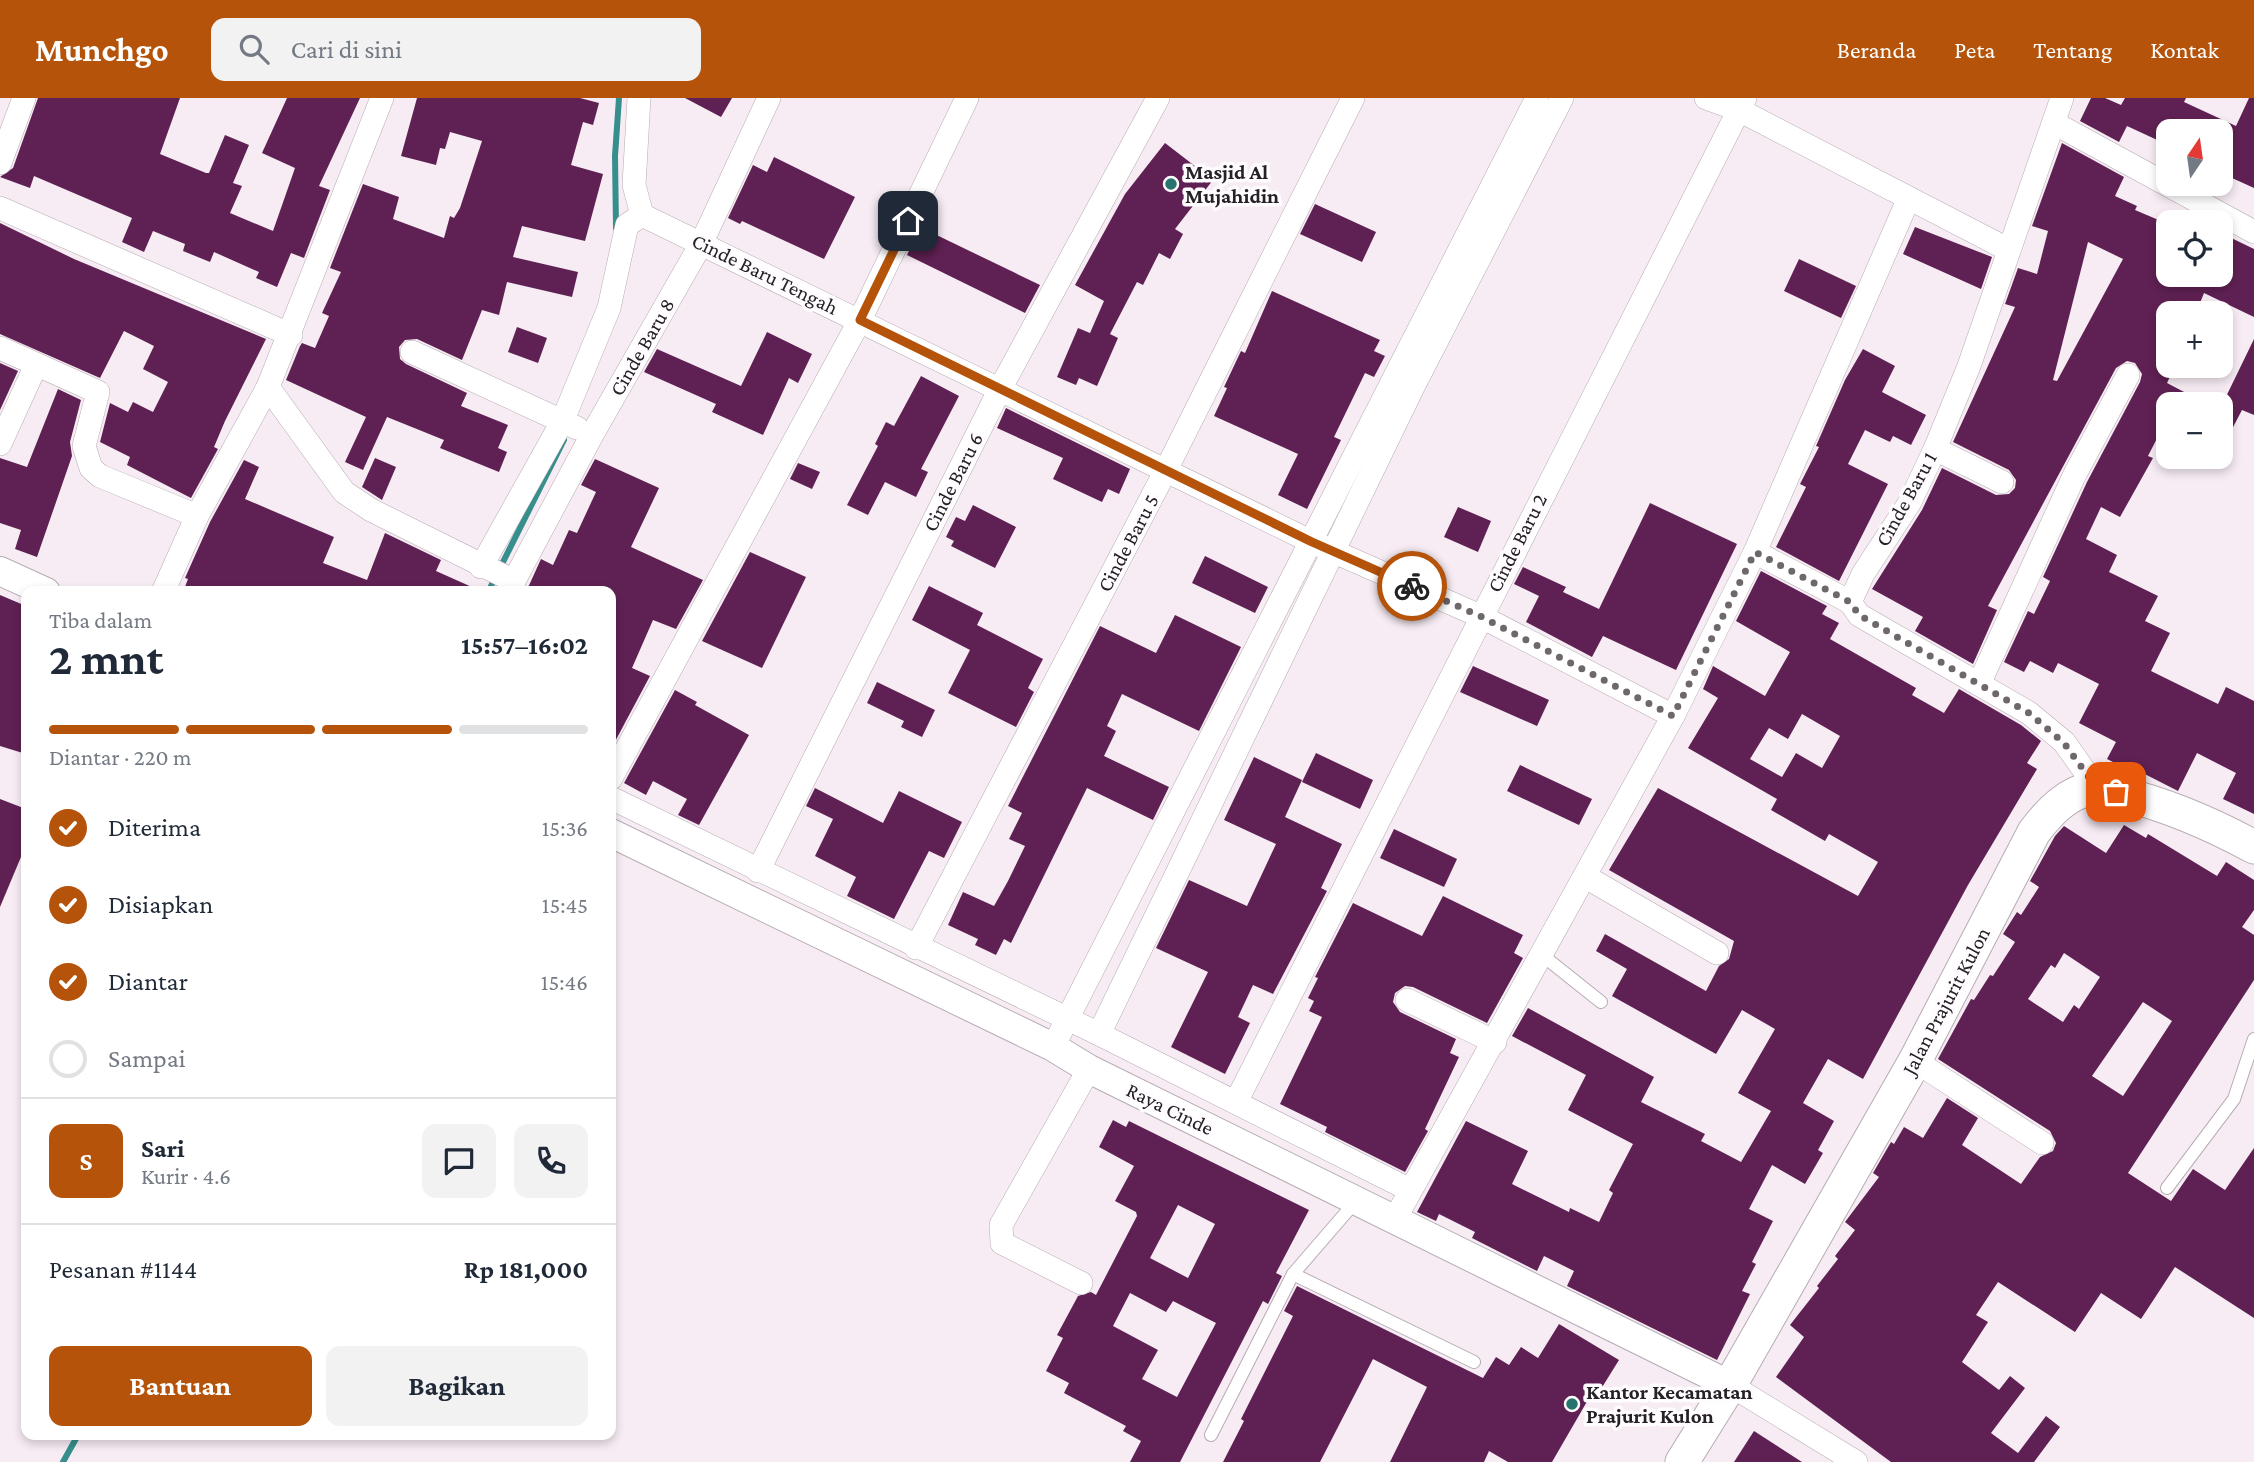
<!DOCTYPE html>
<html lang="id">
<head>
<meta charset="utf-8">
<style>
  :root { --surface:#fff; --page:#f2f2f3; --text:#1f2937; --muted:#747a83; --line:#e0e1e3; --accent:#b45309 }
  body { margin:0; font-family:"Crimson Pro",serif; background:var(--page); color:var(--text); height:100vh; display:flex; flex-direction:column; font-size:26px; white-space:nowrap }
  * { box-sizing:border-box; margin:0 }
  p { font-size:23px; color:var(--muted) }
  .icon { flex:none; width:38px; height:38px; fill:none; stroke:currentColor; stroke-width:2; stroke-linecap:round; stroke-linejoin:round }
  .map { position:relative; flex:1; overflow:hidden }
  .side { position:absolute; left:21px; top:488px; width:595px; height:854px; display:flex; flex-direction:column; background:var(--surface); border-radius:14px; box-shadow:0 4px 10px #0003 }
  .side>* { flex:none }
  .needle { width:46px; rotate:13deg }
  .tools { position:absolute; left:2156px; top:21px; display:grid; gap:14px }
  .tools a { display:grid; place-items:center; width:77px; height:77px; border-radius:14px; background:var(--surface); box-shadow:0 4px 10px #0003; font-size:35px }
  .pin { position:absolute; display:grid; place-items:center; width:60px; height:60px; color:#fff; margin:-30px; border-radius:14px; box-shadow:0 4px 10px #0006 }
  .courier { position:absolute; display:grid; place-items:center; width:70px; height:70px; margin:-35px; border:5px solid #b45309; border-radius:50%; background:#fff; color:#222; box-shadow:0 2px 9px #0007 }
  .head em { font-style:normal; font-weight:700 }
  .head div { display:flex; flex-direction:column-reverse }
  .head { display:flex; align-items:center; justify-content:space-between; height:119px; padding:0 28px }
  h1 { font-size:46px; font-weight:700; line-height:52px }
  .bar { display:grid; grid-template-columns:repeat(4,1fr); gap:10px 7px; align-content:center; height:84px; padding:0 28px }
  .bar i { height:9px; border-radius:5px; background:var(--line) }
  .bar .active { background:var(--accent) }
  .bar p { grid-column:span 4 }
  .line { display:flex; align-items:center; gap:18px; padding:0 28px; border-top:2px solid var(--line) }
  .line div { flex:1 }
  .round { display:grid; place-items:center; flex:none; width:74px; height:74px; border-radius:14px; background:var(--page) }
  ol { padding:0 28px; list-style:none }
  li { display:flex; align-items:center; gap:21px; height:77px }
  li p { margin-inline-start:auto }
  li .icon { padding:7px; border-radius:50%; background:var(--accent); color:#fff; stroke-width:4 }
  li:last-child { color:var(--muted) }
  li i { width:38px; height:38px; border:4px solid var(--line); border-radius:50% }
  .button { display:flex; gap:14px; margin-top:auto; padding:14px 28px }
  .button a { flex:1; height:80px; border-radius:14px; background:var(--accent); color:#fff; font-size:28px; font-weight:700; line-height:80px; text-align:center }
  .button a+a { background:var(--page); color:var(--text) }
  header { display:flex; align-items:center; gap:42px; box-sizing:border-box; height:98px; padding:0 35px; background:var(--accent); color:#fff }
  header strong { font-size:33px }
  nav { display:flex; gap:38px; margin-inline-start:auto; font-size:24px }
  .search { width:490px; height:63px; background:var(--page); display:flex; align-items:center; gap:18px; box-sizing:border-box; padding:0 24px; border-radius:14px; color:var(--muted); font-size:26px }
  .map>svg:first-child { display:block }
</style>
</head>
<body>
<header>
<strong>Munchgo</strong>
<div class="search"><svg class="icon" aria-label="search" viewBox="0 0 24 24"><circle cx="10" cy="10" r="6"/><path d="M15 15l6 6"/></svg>Cari di sini</div>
<nav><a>Beranda</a><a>Peta</a><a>Tentang</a><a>Kontak</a></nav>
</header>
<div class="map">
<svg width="2254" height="1364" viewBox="0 0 2254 1364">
  <rect width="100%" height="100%" fill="#f7ecf4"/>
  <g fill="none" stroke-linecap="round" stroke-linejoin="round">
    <g stroke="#368f8c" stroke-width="6">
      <polyline points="616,130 615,58 619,0"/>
      <polyline points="500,470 564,342"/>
      <polyline points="488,494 495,480"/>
      <polyline points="63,1364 78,1337"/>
    </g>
  </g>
  <g fill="#5f2153" fill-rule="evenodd">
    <polygon points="38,0 180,0 160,56 206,75 209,75 225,37 249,47 233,85 242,88 230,115 273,133 295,70 262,55 287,0 360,0 319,88 330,92 304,160 291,155 277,189 256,180 259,174 214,154 210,164 183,153 185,146 153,133 144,154 122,144 132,120 34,78 30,90 0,79 13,70"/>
    <polygon points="417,0 580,0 599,5 593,27 583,24 571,67 603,76 585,143 522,128 513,159 578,174 572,199 507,184 499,217 482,212 462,262 417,241 405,242 399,249 400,261 406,266 467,295 461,308 508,327 498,350 507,354 499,374 440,350 444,342 387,319 363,372 345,364 366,319 286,282 300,248 302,245 315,250 329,218 322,215 341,174 330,170 363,86 399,99 393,121 444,140 450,118 454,120 460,110 482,43 450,34 445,51 440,50 436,67 401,58"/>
    <polygon points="685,0 732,0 721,19"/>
    <polygon points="2091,0 2105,0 2121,7 2125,0 2186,0 2184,4 2236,28 2249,0 2254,0 2254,90 2221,75 2221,33 2168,33 2168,47 2127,28 2119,44 2080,23"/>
    <polygon points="1165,45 1213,82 1175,131 1183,136 1170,161 1159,155 1143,187 1137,184 1110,236 1118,240 1097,288 1079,280 1076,287 1057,279 1078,230 1090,235 1104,203 1075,187 1125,96"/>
    <path d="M 2062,45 L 2124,79 L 2115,98 L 2137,108 L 2135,112 L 2168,126 L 2168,177 L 2221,177 L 2221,135 L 2254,151 L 2254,219 L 2204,195 L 2196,215 L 2168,215 L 2168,268 L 2175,268 L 2167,285 L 2207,306 L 2168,306 L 2168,319 L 2148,358 L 2153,360 L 2120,419 L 2101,409 L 2086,441 L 2117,457 L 2109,474 L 2158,498 L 2145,523 L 2170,535 L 2151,573 L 2218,606 L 2226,589 L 2254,603 L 2254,716 L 2223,701 L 2236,675 L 2197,655 L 2178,693 L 2125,666 L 2123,669 L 2107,661 L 2116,644 L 2079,625 L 2099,586 L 2058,565 L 2053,575 L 2030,563 L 2024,574 L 2004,564 L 2028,513 L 2034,516 L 2050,483 L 2043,479 L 2087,384 L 2140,284 L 2142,276 L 2135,265 L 2127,263 L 2116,270 L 1988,508 L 1997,512 L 1973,566 L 1915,533 L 1923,519 L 1872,491 L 1922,412 L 1942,370 L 1996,397 L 2009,396 L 2015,390 L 2016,382 L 2009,372 L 1953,344 L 2015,209 L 2005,206 L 2018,170 L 2037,176 L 2048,133 L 2032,128 ZM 2088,144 L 2123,161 L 2057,283 L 2053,282 Z"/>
    <polygon points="774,59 855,99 824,161 742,123 740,126 728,120 753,67 767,74"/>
    <polygon points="1315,106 1376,134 1362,164 1300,136"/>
    <polygon points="0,125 74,161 266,241 225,323 214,349 218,351 191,400 127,367 130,359 100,344 110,305 128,314 133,304 153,314 168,284 143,271 154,248 124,233 100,280 0,236"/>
    <polygon points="920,129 1040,187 1025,215 907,157"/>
    <polygon points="1915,129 1992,159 1981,191 1903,156"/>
    <polygon points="1799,161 1856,188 1841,220 1784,193"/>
    <polygon points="1272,193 1380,242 1374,253 1385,258 1374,279 1365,275 1334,339 1341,342 1307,411 1278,397 1298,356 1214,318 1227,290 1224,289 1241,253 1245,255"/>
    <polygon points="517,229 547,240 538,265 508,254"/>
    <polygon points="767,234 812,256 798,285 789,280 763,337 712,314 716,306 644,274 657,251 741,288"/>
    <polygon points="2254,241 2254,317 2242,312 2221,352 2221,309"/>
    <polygon points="1863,251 1895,268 1882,294 1926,317 1911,347 1893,338 1890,344 1865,332 1848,366 1888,386 1839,483 1776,449 1806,389 1800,386 1819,349 1816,348 1845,282"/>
    <polygon points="0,265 18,273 0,312"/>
    <polygon points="921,278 959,298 921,371 928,374 916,399 885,384 868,417 847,407 878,348 875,346 886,324 894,328"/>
    <polygon points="58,291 81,302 70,344 72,358 37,459 15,451 21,432 0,425 0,360 27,369"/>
    <polygon points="1006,310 1130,371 1119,396 1108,391 1102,404 1053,381 1063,360 997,330"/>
    <polygon points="375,360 396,369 382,402 362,389"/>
    <polygon points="595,361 659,390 631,449 703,482 676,531 653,522 632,570 650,578 611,651 611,494 526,494 541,461 553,467 569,432 577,435 596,394 581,387"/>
    <polygon points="244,362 259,369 245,401 334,439 323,465 367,482 385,435 441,462 436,473 483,494 183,494 188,481 185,480 210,424"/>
    <polygon points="798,365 820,374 812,391 790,381"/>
    <polygon points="1650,405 1737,446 1676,572 1603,538 1592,559 1526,524 1539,498 1514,486 1523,469 1566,489 1563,494 1599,511"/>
    <polygon points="973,407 1016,429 995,470 951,448 954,443 946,439 956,419 965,423"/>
    <polygon points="1458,409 1491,423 1478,454 1444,439"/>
    <polygon points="750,454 806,479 762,570 702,543"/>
    <polygon points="1205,458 1268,489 1255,515 1192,485"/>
    <path d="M 1761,473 L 1827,508 L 1822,516 L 1839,525 L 1830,541 L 1916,590 L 1912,597 L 1944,615 L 1959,591 L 2021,627 L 2041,643 L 2027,665 L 2037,671 L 1968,787 L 1863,981 L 1828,961 L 1803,1005 L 1834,1023 L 1818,1052 L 1823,1055 L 1805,1086 L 1772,1067 L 1749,1111 L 1773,1123 L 1752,1164 L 1756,1166 L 1742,1193 L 1750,1196 L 1717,1262 L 1567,1188 L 1574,1173 L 1544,1158 L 1537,1173 L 1472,1140 L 1475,1134 L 1439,1116 L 1436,1123 L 1417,1114 L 1466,1023 L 1528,1053 L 1512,1086 L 1569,1114 L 1570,1110 L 1599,1124 L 1613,1095 L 1609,1092 L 1633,1046 L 1568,1012 L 1586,977 L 1512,938 L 1528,910 L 1654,979 L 1641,1004 L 1705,1036 L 1701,1043 L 1741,1064 L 1771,1013 L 1738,995 L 1775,931 L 1742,912 L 1716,956 L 1612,898 L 1627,871 L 1596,853 L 1605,836 L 1706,893 L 1719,868 L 1729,861 L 1734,843 L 1609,772 L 1658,690 L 1858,798 L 1878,764 L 1829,736 L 1825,743 L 1771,712 L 1777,701 L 1688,650 L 1718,600 L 1703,591 L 1713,568 L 1765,598 L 1790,554 L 1736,523 ZM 1802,616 L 1840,638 L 1822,670 L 1796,655 L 1782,679 L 1750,661 L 1769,630 L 1788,641 Z"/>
    <polygon points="929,488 983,515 977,527 1043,561 1028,590 1034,594 1016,629 948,595 970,552 912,522"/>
    <polygon points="0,497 26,508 26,656 0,648"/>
    <polygon points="1175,517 1241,549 1199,633 1122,596 1107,628 1116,633 1104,658 1169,689 1153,722 1087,690 1011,845 1004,841 996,857 975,847 978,841 948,827 963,794 994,808 1008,783 1025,748 1009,741 1022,715 1008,708 1100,528 1156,555"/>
    <polygon points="1473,568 1549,602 1537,628 1460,594"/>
    <polygon points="877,584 935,612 922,639 901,629 904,623 867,605"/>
    <polygon points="675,592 697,604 695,607 749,637 699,727 678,717 687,701 653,683 646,697 624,685"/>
    <polygon points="1316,655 1373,682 1360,711 1302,684"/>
    <polygon points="1254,659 1302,682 1285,719 1342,746 1321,790 1327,793 1273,896 1253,887 1238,919 1250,925 1225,976 1171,949 1208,874 1156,850 1189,782 1247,808 1276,746 1224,722"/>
    <polygon points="1520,667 1592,701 1579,727 1507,693"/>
    <polygon points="815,690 883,725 899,693 962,724 944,760 929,753 894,821 847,798 856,779 815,758 833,721 806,708"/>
    <polygon points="0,701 26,711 26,747 0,809"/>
    <path d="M 2124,727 L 2146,740 L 2148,736 L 2217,778 L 2226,764 L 2254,782 L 2254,812 L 2242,829 L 2254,837 L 2254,882 L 2128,1075 L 2171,1103 L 2193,1071 L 2225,1092 L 2254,1050 L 2254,1220 L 2175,1169 L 2141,1221 L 2101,1195 L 2075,1234 L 1998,1184 L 1976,1217 L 1988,1224 L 1962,1264 L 1999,1292 L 2010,1278 L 2025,1290 L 1991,1335 L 2018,1355 L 2046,1318 L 2060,1329 L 2034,1364 L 1891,1364 L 1776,1279 L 1804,1239 L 1790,1227 L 1819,1190 L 1817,1188 L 1838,1161 L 1835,1158 L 1855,1132 L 1845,1124 L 1879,1079 L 1873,1075 L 1891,1044 L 1894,1046 L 1904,1029 L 1923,1040 L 1947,1000 L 1978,1020 L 1962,1047 L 2021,1086 L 2040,1059 L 2053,1053 L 2056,1045 L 2050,1033 L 1938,961 L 1971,901 L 1974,902 L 1990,877 L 1993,878 L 2015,844 L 2003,836 L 2017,814 L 2021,817 L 2039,789 L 2030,783 L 2055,738 L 2064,728 L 2106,755 ZM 2064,855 L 2100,879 L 2079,911 L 2074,907 L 2063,924 L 2028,901 L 2051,867 L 2055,870 ZM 2143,904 L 2172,923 L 2123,998 L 2092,978 Z"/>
    <polygon points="1394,731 1457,761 1444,789 1380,760"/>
    <polygon points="1443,798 1523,837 1514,855 1523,860 1487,925 1413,889 1405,888 1395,895 1393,904 1400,914 1456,941 1450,955 1459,959 1425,1031 1428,1033 1405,1074 1325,1034 1327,1029 1280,1006 1322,919 1309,913 1314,903 1308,900 1318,880 1315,879 1353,805 1422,838"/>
    <path d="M 1113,1022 L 1126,1029 L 1129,1023 L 1309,1112 L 1276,1175 L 1282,1178 L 1268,1206 L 1263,1203 L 1180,1364 L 1130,1364 L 1141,1343 L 1123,1333 L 1126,1328 L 1064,1295 L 1069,1285 L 1046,1273 L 1063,1240 L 1057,1237 L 1078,1198 L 1091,1194 L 1096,1197 L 1137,1118 L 1136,1114 L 1115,1103 L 1134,1068 L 1099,1049 ZM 1178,1107 L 1215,1126 L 1188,1180 L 1150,1160 ZM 1130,1195 L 1166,1214 L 1173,1203 L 1216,1225 L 1177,1299 L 1142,1281 L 1158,1252 L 1113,1228 Z"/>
    <polygon points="1297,1188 1483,1280 1496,1259 1509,1267 1521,1249 1538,1260 1559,1226 1619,1262 1601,1291 1596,1288 1552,1364 1508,1364 1489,1353 1484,1364 1390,1364 1427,1289 1373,1261 1320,1364 1223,1364 1244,1323 1241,1321 1293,1218 1284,1213"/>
    <polygon points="1754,1333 1802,1364 1734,1364"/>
  </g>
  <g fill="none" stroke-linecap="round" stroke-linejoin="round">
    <g stroke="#b6acb3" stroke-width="14">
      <g id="service">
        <polyline points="1542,857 1601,904"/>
        <polyline points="2167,1090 2234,1001 2254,941"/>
        <polyline points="1293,1176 1474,1264"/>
        <polyline points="1211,1337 1293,1176 1356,1103"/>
      </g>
    </g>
    <g stroke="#b6acb3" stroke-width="24">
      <g id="minor">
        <polyline points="639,0 634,87 642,117 1312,444 1480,518 1673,618"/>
        <polyline points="1706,0 1739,12 2009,152"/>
        <polyline points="2062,0 1969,268 1935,351 1910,404 1863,476 1850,504 1859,517 2029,615 2064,644 2096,689"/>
        <polyline points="2054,25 2254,134"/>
        <polyline points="0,65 24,0"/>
        <polyline points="0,110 291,237"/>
        <polyline points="0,250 98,294 84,348 91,370 100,378 197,418"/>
        <polyline points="412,254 577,330"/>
        <polyline points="268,289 344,394 371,412 514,483"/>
        <polyline points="0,346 36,267"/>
        <polyline points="1935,351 2002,384"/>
        <polyline points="1755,454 1850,504"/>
        <polyline points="481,469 562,324 609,210 627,127 642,117"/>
        <polyline points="163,494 197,418 268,289 382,0"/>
        <polyline points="508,494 593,335 701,146 769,0"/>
        <polyline points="1979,586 2074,378 2128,277"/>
        <polyline points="611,680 860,222 967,0"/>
        <polyline points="611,700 1099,936 1410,1092"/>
        <polyline points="758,773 1000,291 1158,0"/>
        <polyline points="1586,779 1717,855"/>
        <polyline points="916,850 1166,372 1353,0"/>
        <polyline points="1407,902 1495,944"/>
        <polyline points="1099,936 1413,289 1562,0"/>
        <polyline points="1053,949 1537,0"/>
        <polyline points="1915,963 2042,1045"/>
        <polyline points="1236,1004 1745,0"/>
        <polyline points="1395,1121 1673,618 1755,454 1908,102"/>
        <polyline points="1081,1185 1002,1145 1001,1127 1089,971"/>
        <polyline points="1730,1287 1856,1364"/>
      </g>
    </g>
    <g stroke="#b6acb3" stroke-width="30">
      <g id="tertiary">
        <polyline points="0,473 46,494"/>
        <polyline points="611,735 1053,949 1089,971 1730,1287"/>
      </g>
    </g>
    <g stroke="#b6acb3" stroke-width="35">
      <path id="secondary" d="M 1682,1364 L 1730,1287 L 1915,963 L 2034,734 C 2050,713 2067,695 2093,690 C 2101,688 2111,693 2119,695 C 2168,707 2210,725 2254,749"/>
    </g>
    <use href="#service" stroke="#fff" stroke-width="12"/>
    <use href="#minor" stroke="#fff" stroke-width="23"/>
    <use href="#tertiary" stroke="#fff" stroke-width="28"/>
    <use href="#secondary" stroke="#fff" stroke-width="33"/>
  </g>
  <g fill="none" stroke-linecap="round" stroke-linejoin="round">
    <polyline stroke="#6e686d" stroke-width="7" stroke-dasharray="0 12.6" points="1412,488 1480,518 1673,618 1755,454 1850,504 1859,517 2029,615 2064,645 2096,689 2116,694"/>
    <polyline stroke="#b45309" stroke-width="9" points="908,123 860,222 1312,444 1412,488"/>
  </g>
  <g fill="#29736f" stroke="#fefcfe" stroke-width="2.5">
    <circle cx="1171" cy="86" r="7"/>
    <circle cx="1572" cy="1306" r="7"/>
  </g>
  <g text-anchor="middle" stroke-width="7" stroke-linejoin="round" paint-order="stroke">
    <g font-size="21" font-weight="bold" fill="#252124" stroke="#fefcfe" text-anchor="start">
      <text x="1185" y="81">Masjid Al<tspan x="1185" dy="24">Mujahidin</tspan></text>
      <text x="1586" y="1301">Kantor Kecamatan<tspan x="1586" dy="24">Prajurit Kulon</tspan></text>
    </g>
    <g font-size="21" fill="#252124" stroke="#fefcfe">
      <text transform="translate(765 176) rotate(26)" y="7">Cinde Baru Tengah</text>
      <text transform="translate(642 249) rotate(-60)" y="7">Cinde Baru 8</text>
      <text transform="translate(953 384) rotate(-63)" y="7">Cinde Baru 6</text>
      <text transform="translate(1906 401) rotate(-61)" y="7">Cinde Baru 1</text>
      <text transform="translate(1128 445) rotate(-62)" y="7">Cinde Baru 5</text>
      <text transform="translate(1517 445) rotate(-63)" y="7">Cinde Baru 2</text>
      <text transform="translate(1946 903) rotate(-62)" y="7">Jalan Prajurit Kulon</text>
      <text transform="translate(1170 1011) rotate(26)" y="7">Raya Cinde</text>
    </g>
  </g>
</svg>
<div class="tools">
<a><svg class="needle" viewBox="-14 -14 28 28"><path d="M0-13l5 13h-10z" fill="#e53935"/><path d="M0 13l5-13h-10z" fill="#747a83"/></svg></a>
<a><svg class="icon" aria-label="locate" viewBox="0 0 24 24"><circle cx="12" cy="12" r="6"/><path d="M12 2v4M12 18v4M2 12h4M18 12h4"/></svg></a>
<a>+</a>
<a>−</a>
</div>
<div class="pin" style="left:2116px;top:694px;background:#ea580c"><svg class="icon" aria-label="bag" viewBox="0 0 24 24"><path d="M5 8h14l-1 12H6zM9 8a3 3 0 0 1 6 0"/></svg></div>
<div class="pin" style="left:908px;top:123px;background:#1f2937"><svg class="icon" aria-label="home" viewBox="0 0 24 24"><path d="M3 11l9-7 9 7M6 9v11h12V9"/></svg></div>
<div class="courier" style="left:1412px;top:488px"><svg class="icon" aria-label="bike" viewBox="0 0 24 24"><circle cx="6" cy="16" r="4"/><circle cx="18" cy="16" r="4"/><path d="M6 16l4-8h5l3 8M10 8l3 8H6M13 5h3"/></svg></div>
<section class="side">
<div class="head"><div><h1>2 mnt</h1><p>Tiba dalam</p></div><em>15:57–16:02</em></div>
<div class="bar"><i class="active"></i><i class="active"></i><i class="active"></i><i></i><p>Diantar · 220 m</p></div>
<ol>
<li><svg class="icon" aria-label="check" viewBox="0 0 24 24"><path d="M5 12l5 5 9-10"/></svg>Diterima<p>15:36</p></li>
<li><svg class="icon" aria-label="check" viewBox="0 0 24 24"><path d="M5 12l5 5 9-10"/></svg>Disiapkan<p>15:45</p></li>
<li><svg class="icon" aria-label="check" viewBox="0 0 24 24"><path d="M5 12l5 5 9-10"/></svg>Diantar<p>15:46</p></li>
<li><i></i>Sampai</li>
</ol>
<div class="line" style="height:126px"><b class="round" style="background:var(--accent);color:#fff">S</b><div><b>Sari</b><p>Kurir · 4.6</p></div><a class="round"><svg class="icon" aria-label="chat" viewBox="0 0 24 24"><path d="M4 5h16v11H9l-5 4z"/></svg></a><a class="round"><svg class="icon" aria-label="phone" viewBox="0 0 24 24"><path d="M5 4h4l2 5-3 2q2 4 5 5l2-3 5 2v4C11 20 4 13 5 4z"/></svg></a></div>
<div class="line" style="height:91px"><div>Pesanan #1144</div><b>Rp 181,000</b></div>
<div class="button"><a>Bantuan</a><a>Bagikan</a></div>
</section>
</div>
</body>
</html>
